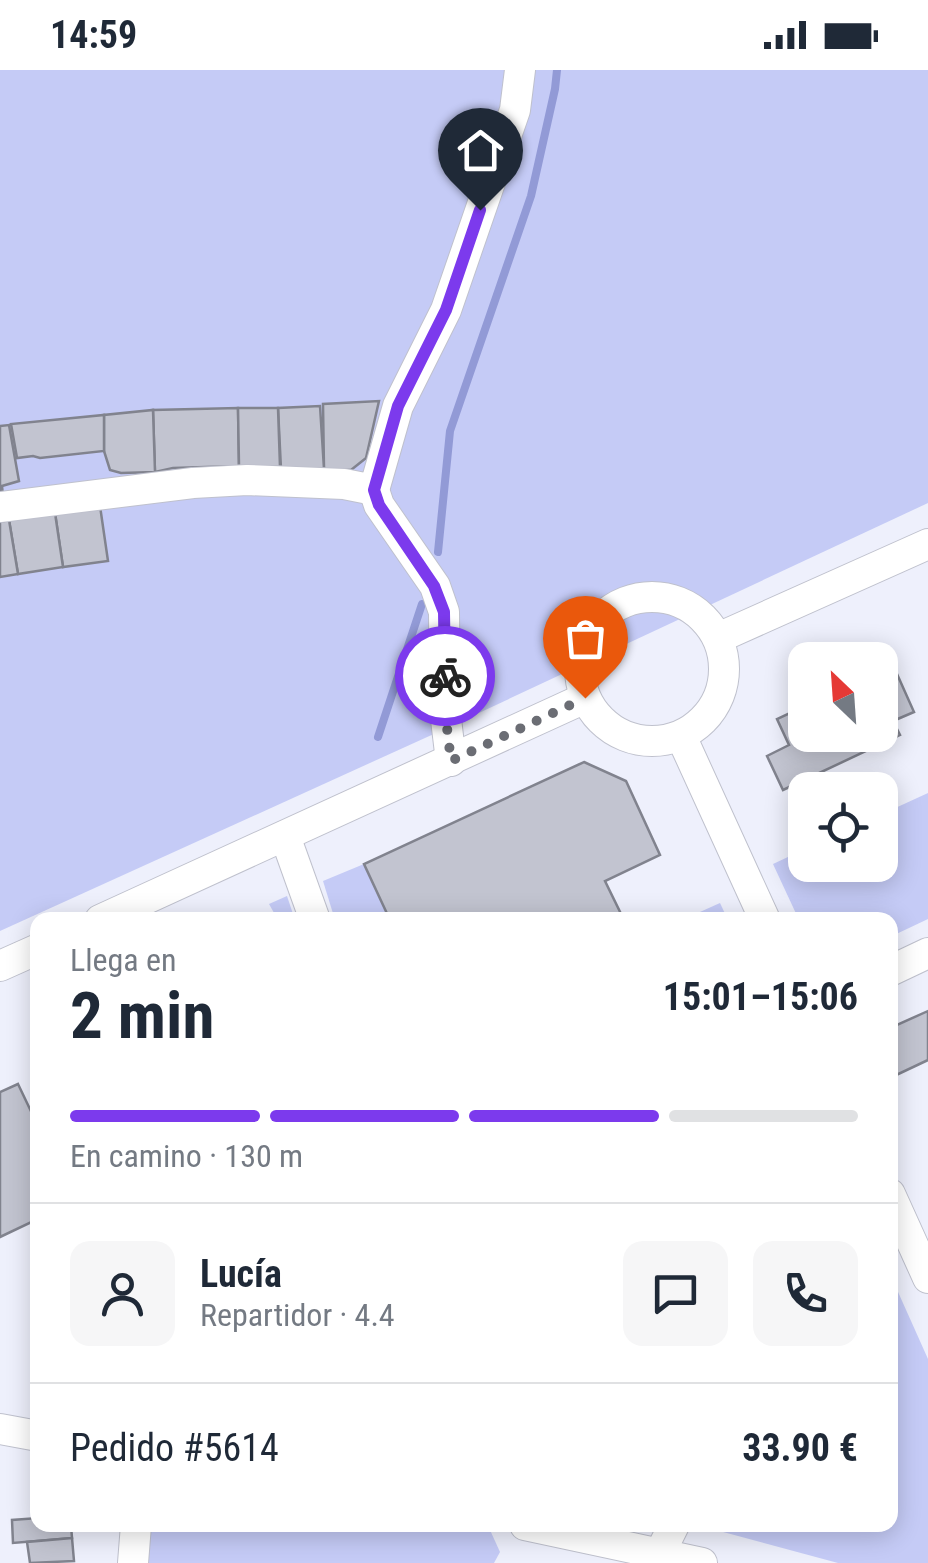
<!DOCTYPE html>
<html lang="es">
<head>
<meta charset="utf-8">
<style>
  :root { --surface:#fff; --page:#f6f6f7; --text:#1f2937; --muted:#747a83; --line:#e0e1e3; --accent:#7c3aed }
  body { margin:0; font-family:"Roboto Condensed",sans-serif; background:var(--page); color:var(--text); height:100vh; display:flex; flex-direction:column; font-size:38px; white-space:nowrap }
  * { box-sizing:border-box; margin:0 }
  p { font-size:32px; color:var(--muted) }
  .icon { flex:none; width:55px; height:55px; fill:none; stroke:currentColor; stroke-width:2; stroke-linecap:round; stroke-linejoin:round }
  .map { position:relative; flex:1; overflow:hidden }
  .sheet { position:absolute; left:30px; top:842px; width:868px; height:620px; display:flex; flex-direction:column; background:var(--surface); border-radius:20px; box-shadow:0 5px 25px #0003 }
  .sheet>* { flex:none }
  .needle { width:65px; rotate:335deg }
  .tools { position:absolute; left:788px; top:572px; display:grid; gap:20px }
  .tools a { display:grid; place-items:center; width:110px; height:110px; border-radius:20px; background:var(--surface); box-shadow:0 5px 25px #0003; font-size:50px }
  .pin { position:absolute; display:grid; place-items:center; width:85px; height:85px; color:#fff; margin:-102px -42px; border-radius:50% 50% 50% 0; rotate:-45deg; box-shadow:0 0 10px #0007 }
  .pin .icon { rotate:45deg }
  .courier { position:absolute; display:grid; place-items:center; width:100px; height:100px; margin:-50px; border:8px solid #7c3aed; border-radius:50%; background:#fff; color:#222; box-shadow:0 2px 12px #0007 }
  .headline em { font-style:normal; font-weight:700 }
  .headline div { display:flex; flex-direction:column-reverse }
  .headline { display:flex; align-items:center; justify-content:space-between; height:170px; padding:0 40px }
  h1 { font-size:65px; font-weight:700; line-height:75px }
  .bar { display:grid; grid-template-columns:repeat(4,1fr); gap:15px 10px; align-content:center; height:120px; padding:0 40px }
  .bar i { height:12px; border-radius:8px; background:var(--line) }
  .bar .on { background:var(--accent) }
  .bar p { grid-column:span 4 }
  .line { display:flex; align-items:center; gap:25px; padding:0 40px; border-top:2px solid var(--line) }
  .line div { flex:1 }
  .round { display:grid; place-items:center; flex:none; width:105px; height:105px; border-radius:20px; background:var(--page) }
  .status { display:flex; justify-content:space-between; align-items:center; height:70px; padding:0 50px; background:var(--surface); direction:ltr }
  .status svg { height:28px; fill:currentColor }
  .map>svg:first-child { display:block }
</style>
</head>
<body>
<div class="status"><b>14:59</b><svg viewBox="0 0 49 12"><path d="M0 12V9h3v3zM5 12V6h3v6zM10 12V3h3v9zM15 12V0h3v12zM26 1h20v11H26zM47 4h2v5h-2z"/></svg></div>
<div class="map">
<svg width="928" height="1493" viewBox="0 0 928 1493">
  <rect width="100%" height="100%" fill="#eef0fc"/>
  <g fill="#c5cbf6">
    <polygon points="0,0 928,0 928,433 436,663 0,861"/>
    <polygon points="928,723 928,849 890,867 890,850 799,850 773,794 805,779 805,795 880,795 880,745"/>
    <polygon points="364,794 389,850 335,850 323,811"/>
    <polygon points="287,826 295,850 278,850 269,834"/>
    <polygon points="720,833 728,850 682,850"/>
    <polygon points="890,1204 928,1289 928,1493 838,1493 712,1459 714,1455 890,1455"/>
    <polygon points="145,1455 462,1455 490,1460 500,1482 494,1493 143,1493"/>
  </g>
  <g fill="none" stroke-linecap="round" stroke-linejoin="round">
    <g stroke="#929ad6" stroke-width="8">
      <polyline points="438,482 450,361 531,126 555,19 557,0"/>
      <polyline points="378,667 422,534"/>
    </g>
  </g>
  <g fill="#c2c4d0" stroke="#81838e" stroke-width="2.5">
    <polygon points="379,331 366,388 351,400 324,399 323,334"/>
    <polygon points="320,336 324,399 281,399 278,338"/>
    <polygon points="238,338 239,396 173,398 155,402 153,340"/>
    <polygon points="238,338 278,338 280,397 239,396"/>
    <polygon points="153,340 155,402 121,403 110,400 104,381 104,345"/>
    <polygon points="104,345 104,381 40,388 33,386 17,388 11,354"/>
    <polygon points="9,355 19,411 2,416 3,426 0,426 0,356"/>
    <polygon points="100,436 108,491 63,497 55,443"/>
    <polygon points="55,443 63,497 18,504 9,450"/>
    <polygon points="9,450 18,504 0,507 0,452"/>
    <polygon points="893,595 914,642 893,651 900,665 783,720 767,686 789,675 777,649 805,636 805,665 880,665 880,601"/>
    <polygon points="584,692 626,711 660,785 605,811 624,850 390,850 364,794"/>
    <polygon points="928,941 928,990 890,1008 890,958"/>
    <polygon points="18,1014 38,1056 38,1149 0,1167 0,1022"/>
    <polygon points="38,1448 38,1455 71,1455 72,1468 13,1473 12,1450"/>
    <polygon points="72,1468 74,1491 30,1493 27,1472"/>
  </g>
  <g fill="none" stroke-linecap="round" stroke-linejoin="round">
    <g stroke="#bfc1cd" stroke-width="32">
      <g id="street">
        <polyline points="374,420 379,435 435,516 444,542 445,641 451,691"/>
        <polyline points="0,437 193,413 247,410 344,414 374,420 398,336 446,240 515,40 520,0"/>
        <circle cx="652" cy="599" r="72"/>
        <polyline points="718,568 928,474"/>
        <polyline points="681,666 765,850"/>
        <polyline points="285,766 315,850"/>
        <polyline points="100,850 585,628"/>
        <polyline points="0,896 38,879"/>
        <polyline points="890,901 928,883"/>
        <polyline points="890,1124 928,1208"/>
        <polyline points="0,1359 38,1366"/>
        <polyline points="525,1455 702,1493"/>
        <polyline points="660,1483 674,1455"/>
        <polyline points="133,1493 136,1455"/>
      </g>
    </g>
    <use href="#street" stroke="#fff" stroke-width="30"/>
  </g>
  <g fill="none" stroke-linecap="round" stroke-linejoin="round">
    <polyline stroke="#6b6d74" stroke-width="10" stroke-dasharray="0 18" points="445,606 445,641 451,691 585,628"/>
    <polyline stroke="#7c3aed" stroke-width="12" points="445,606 444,542 434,516 379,435 374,420 398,336 446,240 480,140"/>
  </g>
</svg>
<div class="tools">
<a><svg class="needle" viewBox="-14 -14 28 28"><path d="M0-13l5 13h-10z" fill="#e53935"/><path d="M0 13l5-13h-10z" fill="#747a83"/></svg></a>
<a><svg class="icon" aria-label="locate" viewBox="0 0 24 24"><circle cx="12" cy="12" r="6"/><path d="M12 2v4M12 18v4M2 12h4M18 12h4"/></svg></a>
</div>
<div class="pin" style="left:585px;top:628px;background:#ea580c"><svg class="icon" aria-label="bag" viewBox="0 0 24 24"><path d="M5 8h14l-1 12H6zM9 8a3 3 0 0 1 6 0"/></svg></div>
<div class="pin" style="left:480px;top:140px;background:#1f2937"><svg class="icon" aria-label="home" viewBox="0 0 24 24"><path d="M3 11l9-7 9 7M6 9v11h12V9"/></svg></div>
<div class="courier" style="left:445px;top:606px"><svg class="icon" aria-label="bike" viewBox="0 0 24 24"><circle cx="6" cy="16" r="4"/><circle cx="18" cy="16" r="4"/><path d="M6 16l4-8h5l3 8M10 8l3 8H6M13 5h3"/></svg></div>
<section class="sheet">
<div class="headline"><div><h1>2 min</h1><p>Llega en</p></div><em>15:01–15:06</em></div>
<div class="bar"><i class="on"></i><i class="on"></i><i class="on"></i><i></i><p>En camino · 130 m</p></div>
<div class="line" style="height:180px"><a class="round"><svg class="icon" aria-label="person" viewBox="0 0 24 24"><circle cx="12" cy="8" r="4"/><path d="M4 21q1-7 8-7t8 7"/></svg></a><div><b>Lucía</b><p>Repartidor · 4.4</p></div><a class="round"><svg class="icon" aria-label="chat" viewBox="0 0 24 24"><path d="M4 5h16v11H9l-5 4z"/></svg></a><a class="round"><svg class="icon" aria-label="phone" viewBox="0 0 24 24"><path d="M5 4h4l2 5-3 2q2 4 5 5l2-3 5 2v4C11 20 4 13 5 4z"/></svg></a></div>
<div class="line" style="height:130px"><div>Pedido #5614</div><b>33.90 €</b></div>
</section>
</div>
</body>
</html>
